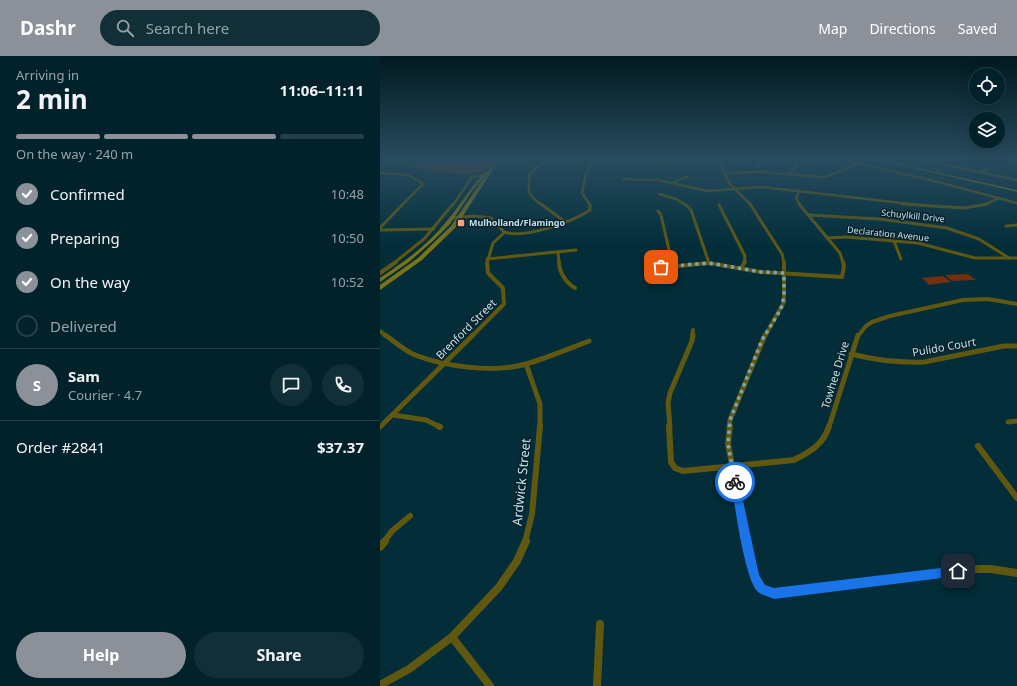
<!DOCTYPE html>
<html lang="en">
<head>
<meta charset="utf-8">
<style>
  :root { --surface:#02222b; --page:#102f37; --text:#f1f3f6; --muted:#96a4a9; --line:#233f47; --accent:#8c9099 }
  body { margin:0; font-family:"Noto Sans",sans-serif; background:var(--page); color:var(--text); height:100vh; display:flex; flex-direction:column; font-size:15px; white-space:nowrap }
  * { box-sizing:border-box; margin:0 }
  p { font-size:13px; color:var(--muted) }
  .icon { flex:none; width:22px; height:22px; fill:none; stroke:currentColor; stroke-width:2; stroke-linecap:round; stroke-linejoin:round }
  .map { position:relative; flex:1; overflow:hidden }
  .panel { display:flex; flex-direction:column; background:var(--surface); width:380px }
  .panel>* { flex:none }
  .fabs { position:absolute; left:589px; top:12px; display:grid; gap:8px }
  .fabs a { display:grid; place-items:center; width:36px; height:36px; border-radius:50%; background:var(--surface); box-shadow:0 4px 16px #0002,0 0 0 1px var(--line); font-size:20px }
  .pin { position:absolute; display:grid; place-items:center; width:34px; height:34px; color:#fff; margin:-17px; border-radius:8px; box-shadow:0 2px 6px #0006 }
  .courier { position:absolute; display:grid; place-items:center; width:40px; height:40px; margin:-20px; border:3px solid #1a73e8; border-radius:50%; background:#fff; color:#222; box-shadow:0 1px 5px #0007 }
  .head em { font-style:normal; font-weight:700 }
  .head div { display:flex; flex-direction:column-reverse }
  .head { display:flex; align-items:center; justify-content:space-between; height:68px; padding:0 16px }
  h1 { font-size:26px; font-weight:700; line-height:30px }
  .bar { display:grid; grid-template-columns:repeat(4,1fr); gap:6px 4px; align-content:center; height:48px; padding:0 16px }
  .bar i { height:5px; border-radius:3px; background:var(--line) }
  .bar .active { background:var(--accent) }
  .bar p { grid-column:span 4 }
  .line { display:flex; align-items:center; gap:10px; padding:0 16px; border-top:1px solid var(--line) }
  .line div { flex:1 }
  .round { display:grid; place-items:center; flex:none; width:42px; height:42px; border-radius:21px; background:var(--page) }
  ol { padding:0 16px; list-style:none }
  li { display:flex; align-items:center; gap:12px; height:44px }
  li p { margin-inline-start:auto }
  li .icon { padding:4px; border-radius:50%; background:var(--accent); color:#fff; stroke-width:4 }
  li:last-child { color:var(--muted) }
  li i { width:22px; height:22px; border:2px solid var(--line); border-radius:50% }
  .button { display:flex; gap:8px; margin-top:auto; padding:8px 16px }
  .button a { flex:1; height:46px; border-radius:24px; background:var(--accent); color:#fff; font-size:16px; font-weight:700; line-height:46px; text-align:center }
  .button a+a { background:var(--page); color:var(--text) }
  header { display:flex; align-items:center; gap:24px; box-sizing:border-box; height:56px; padding:0 20px; background:var(--accent); color:#fff }
  header strong { font-size:19px }
  nav { display:flex; gap:22px; margin-inline-start:auto; font-size:14px }
  .search { width:280px; height:36px; background:var(--page); display:flex; align-items:center; gap:10px; box-sizing:border-box; padding:0 14px; border-radius:22px; color:var(--muted); font-size:15px }
  main { display:flex; flex:1; min-height:0 }
  .map>svg:first-child { display:block }
</style>
</head>
<body>
<header>
<strong>Dashr</strong>
<div class="search"><svg class="icon" aria-label="search" viewBox="0 0 24 24"><circle cx="10" cy="10" r="6"/><path d="M15 15l6 6"/></svg>Search here</div>
<nav><a>Map</a><a>Directions</a><a>Saved</a></nav>
</header>
<main>
<section class="panel">
<div class="head"><div><h1>2 min</h1><p>Arriving in</p></div><em>11:06–11:11</em></div>
<div class="bar"><i class="active"></i><i class="active"></i><i class="active"></i><i></i><p>On the way · 240 m</p></div>
<ol>
<li><svg class="icon" aria-label="check" viewBox="0 0 24 24"><path d="M5 12l5 5 9-10"/></svg>Confirmed<p>10:48</p></li>
<li><svg class="icon" aria-label="check" viewBox="0 0 24 24"><path d="M5 12l5 5 9-10"/></svg>Preparing<p>10:50</p></li>
<li><svg class="icon" aria-label="check" viewBox="0 0 24 24"><path d="M5 12l5 5 9-10"/></svg>On the way<p>10:52</p></li>
<li><i></i>Delivered</li>
</ol>
<div class="line" style="height:72px"><b class="round" style="background:var(--accent);color:#fff">S</b><div><b>Sam</b><p>Courier · 4.7</p></div><a class="round"><svg class="icon" aria-label="chat" viewBox="0 0 24 24"><path d="M4 5h16v11H9l-5 4z"/></svg></a><a class="round"><svg class="icon" aria-label="phone" viewBox="0 0 24 24"><path d="M5 4h4l2 5-3 2q2 4 5 5l2-3 5 2v4C11 20 4 13 5 4z"/></svg></a></div>
<div class="line" style="height:52px"><div>Order #2841</div><b>$37.37</b></div>
<div class="button"><a>Help</a><a>Share</a></div>
</section>
<div class="map">
<svg width="637" height="630" viewBox="0 0 637 630">
  <rect width="100%" height="100%" fill="#022d39"/>
  <g fill="#762f0c">
    <path d="M 36,103 L 116,103 C 112,106 110,112 105,114 C 85,123 49,114 29,110 L 37,106 L 34,104 Z"/>
    <polygon points="588,218 596,224 572,225 565,219"/>
    <polygon points="563,220 571,226 549,229 542,222"/>
  </g>
  <g fill="none" stroke-linecap="round" stroke-linejoin="round">
    <g stroke="#605810" stroke-width="2.5">
      <polyline points="204,103 212,107 206,117 202,137 210,149"/>
      <path d="M 264,103 C 274,109 287,108 297,103"/>
      <polyline points="339,103 349,127 371,149"/>
      <polyline points="377,103 377,108 381,116"/>
      <polyline points="460,103 562,127 637,147"/>
      <polyline points="540,103 563,106"/>
      <polyline points="629,103 637,106"/>
      <polyline points="0,106 33,104"/>
      <polyline points="566,109 637,124"/>
      <polyline points="556,116 566,109 564,107"/>
      <polyline points="601,116 609,112"/>
      <polyline points="0,117 28,119 42,127 42,129 22,149"/>
      <polyline points="345,117 381,116 440,121 448,120 479,107"/>
      <polyline points="409,118 417,108"/>
      <polyline points="243,123 277,124 328,135 381,131 539,149"/>
      <polyline points="294,126 307,121"/>
      <polyline points="419,136 416,142 420,149"/>
      <polyline points="279,138 296,143 306,149"/>
      <polyline points="73,149 92,121 108,118"/>
      <path d="M 162,149 C 146,138 148,135 150,117 L 168,103"/>
      <polyline points="604,149 619,142"/>
    </g>
    <g stroke="#605810" stroke-width="3">
      <polyline points="161,148 184,165"/>
      <polyline points="305,148 311,154 329,207"/>
      <polyline points="370,148 402,198 404,207"/>
      <polyline points="419,148 460,197 463,207"/>
      <polyline points="523,148 584,152 607,148"/>
      <polyline points="339,149 365,200 364,207"/>
      <polyline points="278,155 281,159 292,207"/>
      <polyline points="428,159 499,163 567,172 599,183 629,202"/>
      <path d="M 71,162 L 94,160 L 111,162 L 124,176 C 145,183 192,166 210,154 L 210,148"/>
      <polyline points="626,170 637,169"/>
      <polyline points="0,172 23,148"/>
      <polyline points="0,174 54,173"/>
      <polyline points="447,182 466,181 538,187 595,202 637,202"/>
      <polyline points="514,185 521,203"/>
      <polyline points="178,197 179,207"/>
      <polyline points="107,203 196,194"/>
      <polyline points="14,207 44,183 73,148"/>
      <polyline points="107,207 113,187 125,176"/>
    </g>
    <g stroke="#605810" stroke-width="4">
      <path d="M 179,206 C 179,216 186,227 195,232"/>
      <polyline points="292,206 293,209"/>
      <polyline points="361,212 365,206"/>
      <polyline points="268,213 329,207 381,216 462,221 464,210 463,206"/>
      <polyline points="0,217 16,206"/>
      <polyline points="0,275 6,280"/>
      <polyline points="92,280 124,248 123,232 108,217 107,206"/>
      <polyline points="312,280 313,274"/>
      <polyline points="385,280 404,246 404,206"/>
      <polyline points="478,280 486,270 492,266 510,260 583,244 608,243 637,248"/>
    </g>
    <g stroke="#605810" stroke-width="5">
      <path d="M 5,279 C 14,285 25,295 35,299 C 66,311 114,317 146,308 C 167,302 188,293 209,285"/>
      <path d="M 471,298 C 495,304 519,307 544,306 L 624,290 L 637,290"/>
      <polyline points="146,308 160,348 160,371"/>
      <polyline points="13,359 46,364 60,371"/>
      <polyline points="628,366 637,365"/>
      <polyline points="0,371 93,279"/>
      <polyline points="290,371 288,347 290,337 312,285 313,279"/>
      <polyline points="349,371 350,364 385,279"/>
      <polyline points="449,371 478,279"/>
    </g>
    <g stroke="#605810" stroke-width="6">
      <polyline points="58,370 60,371"/>
      <path d="M 289,370 L 291,406 L 295,412 L 303,415 L 414,404 C 430,396 444,388 449,370"/>
      <polyline points="350,370 348,388 367,486"/>
      <polyline points="598,390 637,442"/>
      <polyline points="4,486 12,475 30,460"/>
      <polyline points="145,486 152,458 160,370"/>
    </g>
    <g stroke="#605810" stroke-width="8">
      <polyline points="367,485 374,521 382,533 394,538 594,513 611,513 637,517"/>
      <polyline points="0,491 5,485"/>
      <polyline points="0,629 29,613 72,581"/>
      <polyline points="110,630 72,581 119,531 137,505 146,485"/>
      <polyline points="217,630 220,568"/>
    </g>
    <g fill="#7d7316" fill-rule="evenodd">
      <polygon points="494,103 499,103 637,134 637,136"/>
      <path d="M 115,105 L 118,106 L 75,172 L 42,204 L 0,234 L 0,229 L 38,202 L 71,170 L 105,120 L 92,135 L 70,168 L 54,184 L 29,206 L 0,226 L 0,222 C 24,206 48,189 66,166 C 80,150 90,131 106,115 L 108,115 Z"/>
    </g>
  </g>
  <linearGradient id="sky" x2="0" y2="1"><stop stop-color="#01191f"/><stop offset="0.54" stop-color="#284c5f"/><stop offset="1" stop-color="#284c5f" stop-opacity="0"/></linearGradient>
  <rect width="637" height="191" fill="url(#sky)"/>
  <path fill="#1a73e8" d="M 355,423 L 359,426 L 379,519 L 385,529 L 394,532 L 578,510 L 582,511 L 583,515 L 582,518 L 578,520 L 394,543 C 389,541 381,539 377,535 C 364,519 355,450 351,426 Z"/>
  <g fill="none" stroke-linecap="round" stroke-linejoin="round">
    <polyline stroke="#7ca2af" stroke-width="4" stroke-dasharray="0 7.2" points="281,211 329,207 381,216 404,217 404,240 401,253 382,284 350,364 348,388 355,426"/>
  </g>
  <rect fill="#f2a07f" stroke="#0a2129" stroke-width="1.5" x="77" y="163" width="8" height="8" rx="2"/>
  <g text-anchor="middle" stroke-width="3" stroke-linejoin="round" paint-order="stroke">
    <g font-size="9" fill="#bde1ee" stroke="#0a2129">
      <text transform="translate(533 160) rotate(6)" y="3">Schuylkill Drive</text>
      <text transform="translate(508 178) rotate(6)" y="3">Declaration Avenue</text>
    </g>
    <g font-size="9" font-weight="bold" fill="#bde1ee" stroke="#0a2129" text-anchor="start">
      <text x="89" y="170">Mulholland/Flamingo</text>
    </g>
    <g font-size="11" fill="#bde1ee" stroke="#0a2129">
      <text transform="translate(86 273) rotate(-45)" y="4">Brenford Street</text>
      <text transform="translate(564 291) rotate(-10)" y="4">Pulido Court</text>
      <text transform="translate(455 319) rotate(-73)" y="4">Towhee Drive</text>
    </g>
    <g font-size="13" fill="#bde1ee" stroke="#0a2129">
      <text transform="translate(141 426) rotate(-84)" y="5">Ardwick Street</text>
    </g>
  </g>
</svg>
<div class="fabs">
<a><svg class="icon" aria-label="locate" viewBox="0 0 24 24"><circle cx="12" cy="12" r="6"/><path d="M12 2v4M12 18v4M2 12h4M18 12h4"/></svg></a>
<a><svg class="icon" aria-label="layers" viewBox="0 0 24 24"><path d="M12 4l9 5-9 5-9-5zM3 14l9 5 9-5"/></svg></a>
</div>
<div class="pin" style="left:281px;top:211px;background:#ea580c"><svg class="icon" aria-label="bag" viewBox="0 0 24 24"><path d="M5 8h14l-1 12H6zM9 8a3 3 0 0 1 6 0"/></svg></div>
<div class="pin" style="left:578px;top:515px;background:#1f2937"><svg class="icon" aria-label="home" viewBox="0 0 24 24"><path d="M3 11l9-7 9 7M6 9v11h12V9"/></svg></div>
<div class="courier" style="left:355px;top:426px"><svg class="icon" aria-label="bike" viewBox="0 0 24 24"><circle cx="6" cy="16" r="4"/><circle cx="18" cy="16" r="4"/><path d="M6 16l4-8h5l3 8M10 8l3 8H6M13 5h3"/></svg></div>
</div>
</main>
</body>
</html>
